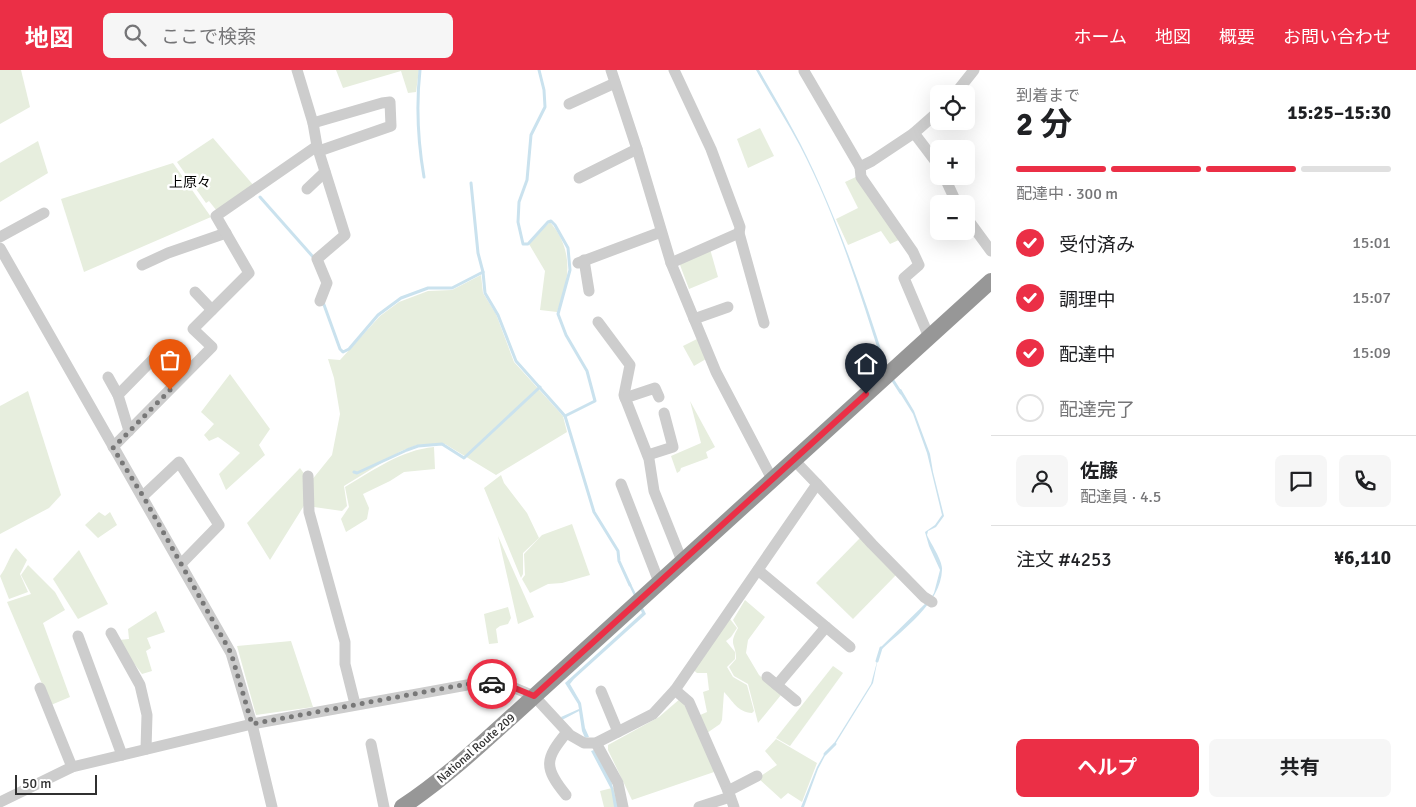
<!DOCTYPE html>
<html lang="ja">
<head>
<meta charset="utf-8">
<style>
  :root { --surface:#fff; --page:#f6f6f6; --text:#202124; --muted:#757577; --line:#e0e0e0; --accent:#eb2f46 }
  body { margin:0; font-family:Signika,"Noto Sans JP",sans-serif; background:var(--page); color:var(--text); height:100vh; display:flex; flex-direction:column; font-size:19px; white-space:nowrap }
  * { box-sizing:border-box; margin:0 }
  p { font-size:16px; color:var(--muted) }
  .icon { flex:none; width:28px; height:28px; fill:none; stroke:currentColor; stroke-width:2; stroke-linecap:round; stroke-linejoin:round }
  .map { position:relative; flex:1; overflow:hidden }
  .details { display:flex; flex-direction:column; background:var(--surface); width:425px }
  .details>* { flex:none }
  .controls { position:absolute; left:930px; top:15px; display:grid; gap:10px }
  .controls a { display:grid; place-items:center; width:45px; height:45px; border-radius:8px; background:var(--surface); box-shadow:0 5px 20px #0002; font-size:25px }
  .scale { position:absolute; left:15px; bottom:12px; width:82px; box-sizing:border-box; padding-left:5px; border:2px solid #303030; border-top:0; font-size:14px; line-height:18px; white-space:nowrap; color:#303030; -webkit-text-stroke:4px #fff; paint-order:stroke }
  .pin { position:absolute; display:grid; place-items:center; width:42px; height:42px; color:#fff; margin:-51px -21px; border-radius:50% 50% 50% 0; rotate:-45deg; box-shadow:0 0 5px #0007 }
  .pin .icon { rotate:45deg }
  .courier { position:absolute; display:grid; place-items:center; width:50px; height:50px; margin:-25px; border:4px solid #eb2f46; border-radius:50%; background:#fff; color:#222; box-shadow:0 1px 6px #0007 }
  .summary em { font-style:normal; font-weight:700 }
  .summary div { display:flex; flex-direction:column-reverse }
  .summary { display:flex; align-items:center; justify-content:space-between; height:85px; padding:0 25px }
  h1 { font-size:32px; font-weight:700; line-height:38px }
  .bar { display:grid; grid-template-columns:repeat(4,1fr); gap:8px 5px; align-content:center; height:60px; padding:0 25px }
  .bar i { height:6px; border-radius:4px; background:var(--line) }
  .bar .current { background:var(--accent) }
  .bar p { grid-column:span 4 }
  .line { display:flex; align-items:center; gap:12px; padding:0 25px; border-top:1px solid var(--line) }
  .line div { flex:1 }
  .round { display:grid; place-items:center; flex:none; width:52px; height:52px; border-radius:8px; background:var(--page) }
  ol { padding:0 25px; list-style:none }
  li { display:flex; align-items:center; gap:15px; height:55px }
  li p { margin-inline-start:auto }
  li .icon { padding:5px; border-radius:50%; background:var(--accent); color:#fff; stroke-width:4 }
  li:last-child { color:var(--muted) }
  li i { width:28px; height:28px; border:2px solid var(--line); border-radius:50% }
  .action { display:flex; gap:10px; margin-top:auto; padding:10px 25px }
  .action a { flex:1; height:58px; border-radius:8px; background:var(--accent); color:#fff; font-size:20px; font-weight:700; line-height:58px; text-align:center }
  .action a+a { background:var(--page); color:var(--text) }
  header { display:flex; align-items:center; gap:30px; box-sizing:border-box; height:70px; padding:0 25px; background:var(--accent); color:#fff }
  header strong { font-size:24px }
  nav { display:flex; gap:28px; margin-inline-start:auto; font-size:18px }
  .search { width:350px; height:45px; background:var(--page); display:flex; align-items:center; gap:12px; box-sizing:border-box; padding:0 18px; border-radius:8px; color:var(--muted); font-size:19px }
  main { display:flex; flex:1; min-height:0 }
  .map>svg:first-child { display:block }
</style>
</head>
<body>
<header>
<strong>地図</strong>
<div class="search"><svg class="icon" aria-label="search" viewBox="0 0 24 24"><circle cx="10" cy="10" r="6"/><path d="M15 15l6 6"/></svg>ここで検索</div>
<nav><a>ホーム</a><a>地図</a><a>概要</a><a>お問い合わせ</a></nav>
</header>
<main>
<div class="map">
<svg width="991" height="737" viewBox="0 0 991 737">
  <rect width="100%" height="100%" fill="#fff"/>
  <g fill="#e7eede">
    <polygon points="0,0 21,0 30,37 0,54"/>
    <polygon points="336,0 419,0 416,22 408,23 401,1 343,18"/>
    <polygon points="760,58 774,86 748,98 737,69"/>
    <polygon points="213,68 254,116 217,141 209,131 206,133 177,92"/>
    <polygon points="38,71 48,103 0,132 0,93"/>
    <polygon points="173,93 211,147 84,202 61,129"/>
    <polygon points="858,106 901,169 890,174 881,161 848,175 836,149 858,138 845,112"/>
    <path d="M 550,152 C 574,180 570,210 557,242 L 540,240 L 545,201 L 529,174 Z"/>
    <polygon points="710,179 718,207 689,219 680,195 682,191"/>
    <polygon points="481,205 483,223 496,244 514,292 563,346 567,362 496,405 445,374 417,375 401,381 344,416 347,436 342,441 314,437 311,411 332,385 340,344 334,308 328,289 340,290 380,246 399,232 428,221 452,220"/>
    <polygon points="699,268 706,289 694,296 683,276"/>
    <polygon points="230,304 270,359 259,375 265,385 226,420 219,404 240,383 218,367 209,371 204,365 214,354 201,342"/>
    <polygon points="28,321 61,425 49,438 0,464 0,336"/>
    <polygon points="690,331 715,377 706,382 708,388 681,398 680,401 677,403 671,386 701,373"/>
    <path d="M 434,377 L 435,399 L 404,402 L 390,411 L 363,424 L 369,438 L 367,449 L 346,462 L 341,449 L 349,437 L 345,417 C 374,400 401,380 434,377 Z"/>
    <polygon points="300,398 305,405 305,434 270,490 247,453"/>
    <polygon points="501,405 504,413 527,443 539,468 523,483 523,504 521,508 484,418"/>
    <polygon points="99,442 105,446 110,442 117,455 98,468 85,455"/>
    <polygon points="572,454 590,505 562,513 548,514 530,523 522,509 525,505 524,484 542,465"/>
    <polygon points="498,466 534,547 518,554"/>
    <polygon points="861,467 896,505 853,549 816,513"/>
    <path d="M 16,478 L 27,490 L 20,504 L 28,522 L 9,529 L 0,506 C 7,497 8,488 16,478 Z"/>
    <polygon points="79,480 108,534 78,549 53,509"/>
    <polygon points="28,495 55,522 65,540 43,553 70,627 51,635 7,532 31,524 21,505"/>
    <path d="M 745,530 L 765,547 L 748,570 L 746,583 L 759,605 L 781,625 L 758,653 L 748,614 L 734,606 L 729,597 L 736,589 C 736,572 728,576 738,558 L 733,550 Z"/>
    <polygon points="508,537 511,548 508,554 500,556 496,559 498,573 489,574 484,544"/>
    <polygon points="156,541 165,562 147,568 151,578 146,581 152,601 142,604 120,575 119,570 129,569 128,559"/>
    <path d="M 730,549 L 737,558 L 731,567 L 726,571 L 735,582 L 735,589 L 727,597 L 733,607 L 747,615 L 754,641 L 752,643 C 737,642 733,631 724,622 L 722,650 L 720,654 L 707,663 L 698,646 L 707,642 L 703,622 L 709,620 L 707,603 L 697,603 L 692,599 Z"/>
    <polygon points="291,571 313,637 256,645 237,576"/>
    <polygon points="833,596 843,603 790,676 776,668"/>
    <polygon points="681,628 717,701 632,730 608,680 608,675 659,647"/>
    <polygon points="776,669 817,693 802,732 788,723 781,729 758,708 777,695 765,681"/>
    <polygon points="616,717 620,737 604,737 600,721"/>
  </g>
  <g fill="#cae2ee">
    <path d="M 756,0 L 759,0 C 781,38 803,75 820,115 C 846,174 867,235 886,295 L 883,296 C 860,222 836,145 800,76 C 786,50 770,25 756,0 Z"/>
    <path d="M 901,319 L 914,341 L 930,384 L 933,402 L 944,446 L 936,457 L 928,461 L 927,465 C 931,474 943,491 942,500 C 941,533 902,560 880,581 L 880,578 L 931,528 L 934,523 L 940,500 L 929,476 L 925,462 L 935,455 L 942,445 L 927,383 L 913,344 L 898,320 Z"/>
    <polygon points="630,512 646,544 574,609 570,614 581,633 585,658 589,667 585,668 582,661 579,641 562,650 561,647 579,639 578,634 565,613 642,543 628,513"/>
    <polygon points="878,588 873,613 834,676 833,675 871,614"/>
    <polygon points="594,680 611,710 618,737 614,737 611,719 591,681"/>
    <polygon points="826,681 827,682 818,699 804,737 801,737 817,697"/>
  </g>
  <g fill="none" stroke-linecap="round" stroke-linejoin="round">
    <g stroke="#cae2ee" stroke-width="3">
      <path d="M 420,0 C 416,36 418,72 424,107"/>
      <polyline points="539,0 544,20 545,37 531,65 527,110 519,132 518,152 523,174 528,174 548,152 551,151 555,155 568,178 570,200 558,244 566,265 587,301 595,331 565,346"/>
      <polyline points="471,113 478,183 483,202 485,223 498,245 516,291 565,346 594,442 618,481 619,491 630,515"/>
      <polyline points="260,127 314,188"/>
      <polyline points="323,232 340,279 343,282 349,279 378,245 401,228 428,218 452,218 483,202"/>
      <polyline points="892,309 901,323"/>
      <polyline points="354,402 357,403 407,380 418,376 442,374 464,388 540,317"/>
      <polyline points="877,591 881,578"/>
      <polyline points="825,684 835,674"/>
    </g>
    <g stroke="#cdcdcd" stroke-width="11">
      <polyline points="297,0 313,53 317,76 345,165 317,189 327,213 320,231"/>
      <polyline points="611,0 637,79 671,193 716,302 772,409"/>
      <polyline points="804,1 860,97 872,91 914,63"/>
      <polyline points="955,24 974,0"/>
      <polyline points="569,34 615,13"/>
      <polyline points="939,41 914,63 939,96"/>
      <polyline points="313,53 382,33 390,32 391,56 319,81"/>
      <polyline points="860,97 861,107 913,182 919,195 904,208 929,267"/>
      <polyline points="944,106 957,134"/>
      <polyline points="579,108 637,79"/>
      <polyline points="307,119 325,102"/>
      <polyline points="966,147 991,181"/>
      <polyline points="739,163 764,253"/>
      <polyline points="0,167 44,143"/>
      <polyline points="0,178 231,583 252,654 272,737"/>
      <polyline points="584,190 589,221"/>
      <polyline points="578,193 661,162"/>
      <polyline points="671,193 739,163 740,157 711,79 674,0"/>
      <polyline points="142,195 168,183 226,163"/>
      <polyline points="195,222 212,240"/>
      <polyline points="694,249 728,237"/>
      <polyline points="598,252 630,295 624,325 649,389 654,421 682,491"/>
      <polyline points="108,307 118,325"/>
      <polyline points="625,328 655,318 659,327"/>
      <polyline points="129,361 118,325 166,276"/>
      <polyline points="113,377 212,277 193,259 249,203 216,146 317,76"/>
      <polyline points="648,385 673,377 664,343"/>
      <polyline points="308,406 309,442 345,572 345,594 355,634"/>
      <polyline points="621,414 659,512"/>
      <polyline points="817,414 872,474 924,527 932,532"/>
      <polyline points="143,426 179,392 219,455 181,494"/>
      <polyline points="758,500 850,577"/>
      <polyline points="111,563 140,615 147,645 146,679"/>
      <polyline points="78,566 122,685"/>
      <polyline points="767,607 796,631"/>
      <polyline points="777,615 826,557"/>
      <polyline points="40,618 72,697"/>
      <polyline points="675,620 689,632 729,723 734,737"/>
      <polyline points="601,621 618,662"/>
      <polyline points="596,673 618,713 623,737"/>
      <polyline points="371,674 384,737"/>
      <polyline points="728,721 757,706"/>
      <path d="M 566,725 C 543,697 545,689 567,662"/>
      <polyline points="0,732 72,697 252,654 467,615 505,614 534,626 570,665 584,673 596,673 653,644 675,620 817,414 794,390"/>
      <polyline points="699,737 730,727"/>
    </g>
    <path stroke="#979797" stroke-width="16" d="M 402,737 C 440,712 474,681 508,650 L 991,211"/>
  </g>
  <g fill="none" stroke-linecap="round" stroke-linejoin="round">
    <polyline stroke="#787878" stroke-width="5" stroke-dasharray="0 9" points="170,320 113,378 143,426 231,583 252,654 467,614 492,614"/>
    <polyline stroke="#eb2f46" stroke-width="6" points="492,614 505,614 534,626 866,324"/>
  </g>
  <g text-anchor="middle" stroke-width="5" stroke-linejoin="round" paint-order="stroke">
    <g font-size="12" fill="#303030" stroke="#fff">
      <text transform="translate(476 678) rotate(-41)" y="4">National Route 209</text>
    </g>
    <g font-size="14" fill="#000" stroke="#fff">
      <text x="190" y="117">上原々</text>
    </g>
  </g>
</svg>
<div class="controls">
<a><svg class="icon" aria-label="locate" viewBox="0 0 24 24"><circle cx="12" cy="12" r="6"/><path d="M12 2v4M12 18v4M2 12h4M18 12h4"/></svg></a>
<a>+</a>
<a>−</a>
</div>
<div class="scale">50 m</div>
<div class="pin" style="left:170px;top:320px;background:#ea580c"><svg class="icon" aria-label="bag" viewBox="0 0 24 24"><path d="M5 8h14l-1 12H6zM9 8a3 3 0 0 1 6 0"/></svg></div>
<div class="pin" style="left:866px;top:324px;background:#1f2937"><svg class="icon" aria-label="home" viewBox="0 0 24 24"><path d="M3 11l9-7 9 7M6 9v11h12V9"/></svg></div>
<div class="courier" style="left:492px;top:614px"><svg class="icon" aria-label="car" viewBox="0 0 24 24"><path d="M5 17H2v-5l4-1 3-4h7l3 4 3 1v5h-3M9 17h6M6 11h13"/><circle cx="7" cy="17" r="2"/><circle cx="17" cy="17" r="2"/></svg></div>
</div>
<section class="details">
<div class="summary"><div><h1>2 分</h1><p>到着まで</p></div><em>15:25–15:30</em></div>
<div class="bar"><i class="current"></i><i class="current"></i><i class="current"></i><i></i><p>配達中 · 300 m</p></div>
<ol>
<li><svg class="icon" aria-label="check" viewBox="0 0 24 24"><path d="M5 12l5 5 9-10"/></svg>受付済み<p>15:01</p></li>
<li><svg class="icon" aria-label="check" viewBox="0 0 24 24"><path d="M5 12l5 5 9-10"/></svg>調理中<p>15:07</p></li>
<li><svg class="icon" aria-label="check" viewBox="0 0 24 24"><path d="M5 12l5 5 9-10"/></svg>配達中<p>15:09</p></li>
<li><i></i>配達完了</li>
</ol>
<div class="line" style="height:90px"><a class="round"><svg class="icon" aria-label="person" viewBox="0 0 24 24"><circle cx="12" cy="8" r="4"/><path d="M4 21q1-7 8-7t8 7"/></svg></a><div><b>佐藤</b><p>配達員 · 4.5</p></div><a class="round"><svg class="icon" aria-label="chat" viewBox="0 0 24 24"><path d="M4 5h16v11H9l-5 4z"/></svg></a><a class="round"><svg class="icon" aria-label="phone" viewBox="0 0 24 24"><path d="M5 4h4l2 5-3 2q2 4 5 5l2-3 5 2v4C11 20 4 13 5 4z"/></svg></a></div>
<div class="line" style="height:65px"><div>注文 #4253</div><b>¥6,110</b></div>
<div class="action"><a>ヘルプ</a><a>共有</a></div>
</section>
</main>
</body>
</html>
